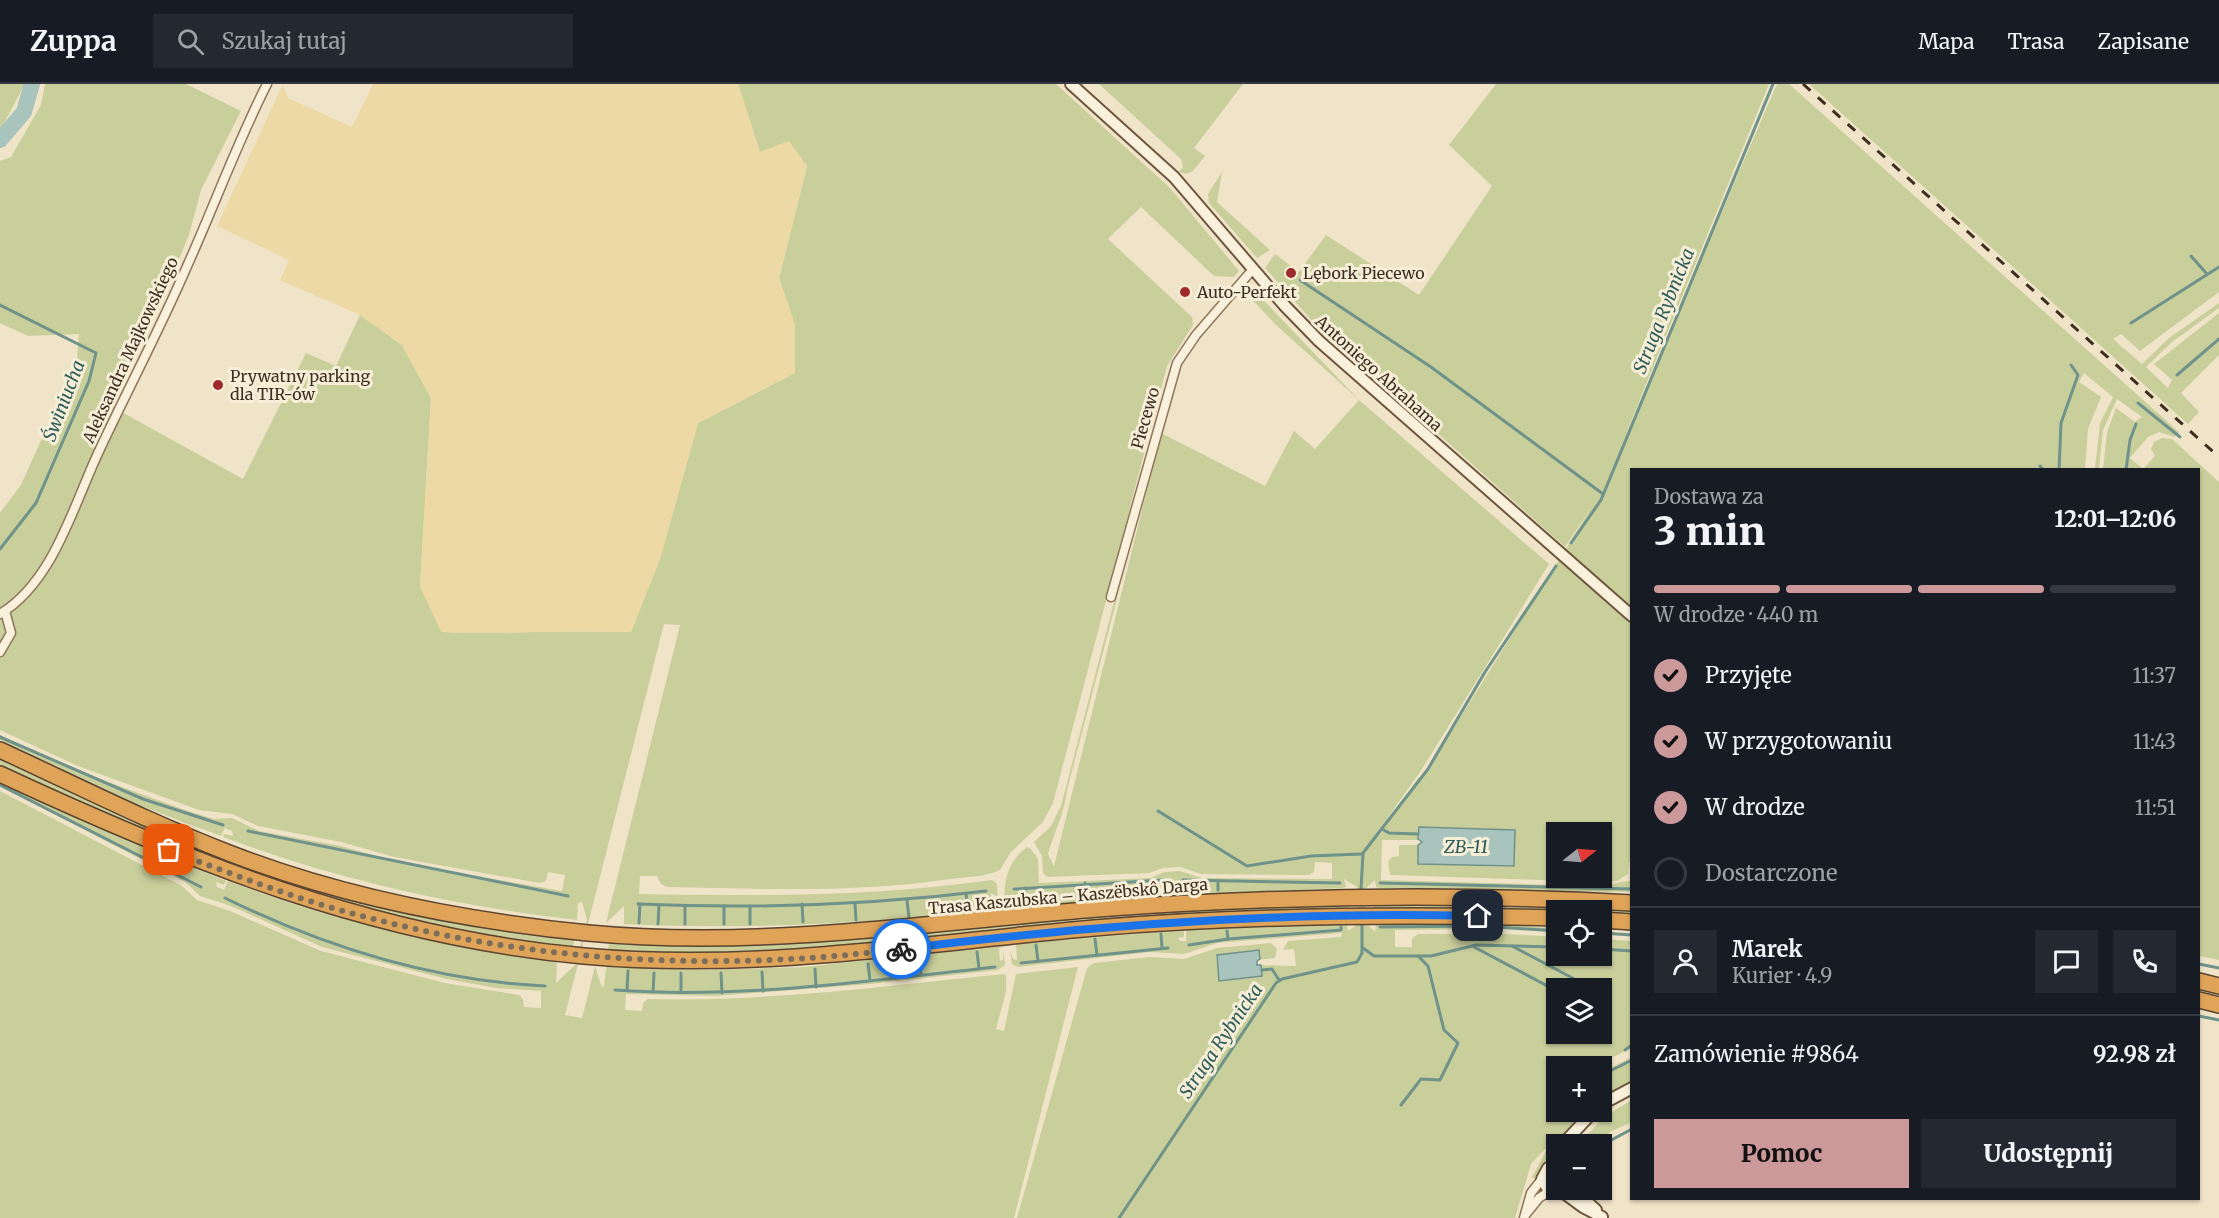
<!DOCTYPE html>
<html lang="pl">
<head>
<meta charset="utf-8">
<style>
  :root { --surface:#171b24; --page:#242831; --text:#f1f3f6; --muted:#9ea1a6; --line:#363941; --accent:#cc999b }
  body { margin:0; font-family:Merriweather,serif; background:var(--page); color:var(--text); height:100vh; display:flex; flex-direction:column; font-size:22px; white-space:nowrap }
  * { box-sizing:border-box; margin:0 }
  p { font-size:20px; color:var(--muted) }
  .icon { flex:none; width:33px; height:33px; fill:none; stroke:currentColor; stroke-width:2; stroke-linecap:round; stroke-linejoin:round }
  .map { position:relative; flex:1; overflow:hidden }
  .details { position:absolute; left:1630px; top:384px; width:570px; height:732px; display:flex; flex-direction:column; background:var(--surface); border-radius:0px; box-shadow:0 2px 4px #0004 }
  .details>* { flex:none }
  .needle { width:39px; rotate:73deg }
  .buttons { position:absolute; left:1546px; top:738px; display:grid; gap:12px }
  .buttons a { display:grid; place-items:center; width:66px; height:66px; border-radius:0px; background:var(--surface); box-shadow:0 2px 4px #0004; font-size:30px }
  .pin { position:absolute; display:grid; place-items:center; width:51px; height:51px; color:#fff; margin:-26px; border-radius:12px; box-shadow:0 3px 9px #0006 }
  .courier { position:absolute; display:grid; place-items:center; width:60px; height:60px; margin:-30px; border:4px solid #1a73e8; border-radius:50%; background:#fff; color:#222; box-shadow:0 2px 8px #0007 }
  .head em { font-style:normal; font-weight:800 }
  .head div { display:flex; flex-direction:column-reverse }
  .head { display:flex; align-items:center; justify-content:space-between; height:102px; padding:0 24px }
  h1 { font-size:39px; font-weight:800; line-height:45px }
  .bar { display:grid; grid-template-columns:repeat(4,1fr); gap:9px 6px; align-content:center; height:72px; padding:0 24px }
  .bar i { height:8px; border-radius:4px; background:var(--line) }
  .bar .active { background:var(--accent) }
  .bar p { grid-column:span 4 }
  .line { display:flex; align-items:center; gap:15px; padding:0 24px; border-top:2px solid var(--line) }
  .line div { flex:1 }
  .round { display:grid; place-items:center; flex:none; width:63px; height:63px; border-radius:0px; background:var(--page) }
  ol { padding:0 24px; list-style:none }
  li { display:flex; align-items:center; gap:18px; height:66px }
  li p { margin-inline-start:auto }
  li .icon { padding:6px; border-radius:50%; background:var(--accent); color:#111; stroke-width:4 }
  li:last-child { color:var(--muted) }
  li i { width:33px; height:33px; border:3px solid var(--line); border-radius:50% }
  .button { display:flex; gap:12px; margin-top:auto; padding:12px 24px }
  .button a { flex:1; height:69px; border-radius:0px; background:var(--accent); color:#111; font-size:24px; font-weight:800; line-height:69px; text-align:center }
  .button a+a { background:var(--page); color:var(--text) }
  header { display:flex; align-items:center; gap:36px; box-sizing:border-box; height:84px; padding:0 30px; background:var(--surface); border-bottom:2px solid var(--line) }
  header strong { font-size:28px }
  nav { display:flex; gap:33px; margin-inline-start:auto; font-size:21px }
  .search { width:420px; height:54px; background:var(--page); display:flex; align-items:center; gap:15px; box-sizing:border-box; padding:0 21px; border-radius:0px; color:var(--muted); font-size:22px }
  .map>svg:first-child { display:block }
</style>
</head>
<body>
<header>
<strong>Zuppa</strong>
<div class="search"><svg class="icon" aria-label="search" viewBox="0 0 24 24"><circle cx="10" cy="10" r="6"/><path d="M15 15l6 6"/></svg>Szukaj tutaj</div>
<nav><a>Mapa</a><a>Trasa</a><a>Zapisane</a></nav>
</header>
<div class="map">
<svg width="2219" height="1134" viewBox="0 0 2219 1134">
  <rect width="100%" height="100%" fill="#f0e4c8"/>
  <g fill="#c9cf9b" fill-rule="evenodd">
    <polygon points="0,0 25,0 0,47"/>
    <path d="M 45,0 L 186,0 L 241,27 L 201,106 L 189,151 L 165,208 L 109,321 L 243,395 L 306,269 L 336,282 L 360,231 L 402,261 L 431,314 L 420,502 L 442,548 C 505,550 568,546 631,548 L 660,475 L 698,339 L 795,289 L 795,241 L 779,194 L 807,82 L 760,68 L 738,0 L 1056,0 L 1170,104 L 1239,187 L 1234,193 L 1214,192 L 1141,123 L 1108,155 L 1192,233 L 1193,241 L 1167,282 L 1130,423 L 1111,513 L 1107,513 L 1053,719 L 1043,738 L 1010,769 L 1000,786 C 986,793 966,793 950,795 C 856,809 762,805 667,803 L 661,800 L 657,792 L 640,792 L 639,810 C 761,812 871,813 992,796 L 997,800 L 998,822 L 996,812 L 991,809 L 993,827 C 870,839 747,846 624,840 L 624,822 L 606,839 L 680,541 L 664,540 L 565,931 L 582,934 L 595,882 L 601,901 L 604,903 L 606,883 L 710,886 L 805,883 L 1014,860 L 999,864 L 1000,877 L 1003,876 L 1003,866 L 1005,881 L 998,886 L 871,900 L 715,912 L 626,910 L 625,926 L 642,927 L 643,919 L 648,915 C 767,918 885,902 1003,890 L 1006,891 L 1006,908 L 996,945 L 1004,947 L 1016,890 L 1078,883 L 1014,1134 L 0,1134 L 0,707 L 182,802 L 197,816 L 230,827 L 321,867 L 445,899 L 519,911 L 523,915 L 524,923 L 541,924 L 541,907 L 496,904 L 446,895 L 322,863 L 231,822 L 200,812 L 185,798 L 0,702 L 0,698 L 101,745 L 226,797 L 224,801 L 216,798 L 217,803 L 224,806 L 228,797 C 333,837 442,863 553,877 L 557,879 L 556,899 L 576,880 L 587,836 L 582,818 L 578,819 L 577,836 C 455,822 338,796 223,753 L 224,750 L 233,752 L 232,747 L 225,744 L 221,752 L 133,719 L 0,656 L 0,651 L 75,686 L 188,727 L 214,735 L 232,734 L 259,747 L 341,762 L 397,778 L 562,807 L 565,791 L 548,788 L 546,797 L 540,799 L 394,773 L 341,758 L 258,742 L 232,730 L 199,726 L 78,682 L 0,646 L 0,429 L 21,401 L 77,276 L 79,250 L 28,252 L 0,239 L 0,77 L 11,73 L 41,21 Z"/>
    <polygon points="1099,0 1243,0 1194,64 1205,72 1193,87 1186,90 1179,88 1183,83 1181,75"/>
    <path d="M 1496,0 L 1769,0 L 1622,359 L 1777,0 L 1789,0 L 2179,348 L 2174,353 L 2159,348 L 2148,353 L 2130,374 L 2143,385 L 2103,385 L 2107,348 L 2116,324 L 2135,338 L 2142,333 L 2117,315 L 2103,346 L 2099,385 L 2095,385 L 2100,339 L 2113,313 L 2084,289 L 2079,298 L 2101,313 L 2088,345 L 2085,385 L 1632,386 L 1632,778 L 1629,778 L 1628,790 L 1617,797 L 1604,798 L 1390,791 L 1388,778 L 1392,773 L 1399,772 L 1399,761 L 1422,761 L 1418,762 L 1418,780 L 1513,783 L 1515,746 L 1419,743 L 1418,755 L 1422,756 L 1382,756 L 1381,796 L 1598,802 C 1609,802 1623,796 1632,797 L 1632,808 L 1380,804 L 1376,803 L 1375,796 L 1365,805 L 1366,839 L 1375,848 L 1376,840 L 1380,839 L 1483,840 L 1557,844 L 1557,848 L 1507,845 L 1395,846 L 1395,863 L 1412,863 L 1412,855 L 1418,850 L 1505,850 L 1557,853 L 1557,872 L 1602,872 L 1602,855 L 1632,857 L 1632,964 L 1594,982 L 1557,982 L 1557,1028 L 1583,1028 L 1557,1058 L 1534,1095 L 1532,1093 L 1549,1061 L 1531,1080 L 1515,1134 L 1017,1134 L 1087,884 L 1094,879 L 1149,873 L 1184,875 L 1217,864 L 1271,859 L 1277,865 L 1275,874 L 1257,876 L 1260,875 L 1259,866 L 1216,872 L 1220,897 L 1261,893 L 1261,882 L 1257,881 L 1296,882 L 1294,865 L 1283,866 L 1288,857 L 1341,853 L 1342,849 L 1217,859 L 1184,870 L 1150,868 L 1017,883 L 1012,880 L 1010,866 L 1013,875 L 1017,876 L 1016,860 L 1184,846 L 1184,853 L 1178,854 L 1180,857 L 1186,857 L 1186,846 L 1342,840 L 1347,841 L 1348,847 L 1358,840 L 1357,803 L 1344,795 L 1346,803 L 1343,804 L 1167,812 L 1167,806 L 1174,805 L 1171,801 L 1166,801 L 1166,812 L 995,827 L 1010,823 L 1008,811 L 1006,811 L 1005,819 C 1003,797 1008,777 1027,763 L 1031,765 L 1038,775 L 1039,799 L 1150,794 L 1164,788 L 1180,787 L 1202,794 L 1332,795 L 1332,779 L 1315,778 L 1314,788 L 1309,791 L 1201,790 L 1180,783 L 1163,784 L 1149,789 L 1047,793 L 1043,789 L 1042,772 L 1034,758 L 1051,742 L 1061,722 L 1115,514 L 1117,515 L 1067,706 C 1065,728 1054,749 1048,770 L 1054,782 L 1161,349 L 1265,402 L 1294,347 L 1315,365 L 1359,316 L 1276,241 L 1242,205 L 1247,199 L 1359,316 L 1549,480 L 1422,685 L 1377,749 L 1380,751 L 1418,694 L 1421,695 L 1428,685 L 1592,423 L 1565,463 L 1314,239 L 1265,184 L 1275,170 L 1299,188 L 1326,151 L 1419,211 L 1492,102 L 1449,61 ZM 1557,748 L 1602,748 L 1602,794 L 1557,794 ZM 1557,904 L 1602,904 L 1602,950 L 1557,950 Z"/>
    <polygon points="1809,0 2219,0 2219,208 2140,267 2121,250 2113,255 2142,280 2169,254 2219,219 2219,224 2172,258 2146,283 2168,304 2172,296 2154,280 2219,229 2219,271 2181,309 2199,328 2188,340"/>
    <polygon points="1222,88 1217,118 1270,166 1257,174 1209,119 1208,110"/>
    <polygon points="2162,354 2172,355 2219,398 2219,876 2199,872 2199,386 2143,385 2155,372 2151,365 2154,358"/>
    <polygon points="0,672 204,766 575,854 572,865 530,860 396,834 274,799 91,725 0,682"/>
    <polygon points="1349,819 1349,825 1255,827 744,871 607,868 610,857 813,857 1160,827"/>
    <polygon points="1374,819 1632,826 1632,831 1602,829 1602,826 1374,824"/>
    <polygon points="1632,973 1632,997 1602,1012 1602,988"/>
    <polygon points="1632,1016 1632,1038 1612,1047 1593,1060 1579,1060 1605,1032"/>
  </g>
  <path fill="#ecd9a5" d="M 283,0 L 288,14 L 352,43 L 373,0 L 738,0 L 760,68 L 789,57 L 807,82 L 779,194 L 795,240 L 795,289 L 698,339 L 660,475 L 631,548 C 568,546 505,550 441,548 L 420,502 L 431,314 L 402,261 L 360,231 L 280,196 L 289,176 L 217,142 Z"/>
  <g fill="#a9c4bc" stroke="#6f938a" stroke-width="1.5">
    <polygon points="1419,743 1515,746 1514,782 1418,780 1418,761 1422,758 1418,755"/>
    <polygon points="1259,866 1260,875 1257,877 1257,881 1261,881 1262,892 1219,897 1217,871"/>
  </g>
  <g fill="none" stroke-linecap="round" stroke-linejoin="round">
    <g stroke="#6f938a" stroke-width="3">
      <polyline points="2191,172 2207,190"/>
      <polyline points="1300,196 1431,283 1603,410"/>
      <polyline points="0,221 96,269 89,297 36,419 0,465"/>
      <polyline points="2131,239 2219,183"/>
      <polyline points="2177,291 2219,255"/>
      <polyline points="2138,319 2180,353"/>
      <polyline points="2040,382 2043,386"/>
      <polyline points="2059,386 2061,339 2078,291 2071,281"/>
      <polyline points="2126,386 2130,356 2136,340"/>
      <polyline points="1571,459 1601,416 1773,0"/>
      <polyline points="0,653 143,715 223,741"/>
      <polyline points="0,701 201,803"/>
      <polyline points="1158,727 1247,782 1311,772 1361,770"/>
      <polyline points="1382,745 1389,749 1418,750"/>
      <polyline points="248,747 568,812"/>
      <polyline points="1183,796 1340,799"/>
      <polyline points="1151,797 1152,810"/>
      <polyline points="1218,797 1218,806"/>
      <polyline points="1085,799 1086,815"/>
      <polyline points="1380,799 1632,805"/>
      <polyline points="1025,804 1027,821"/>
      <polyline points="1014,805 1163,796"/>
      <polyline points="1361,805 1363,769 1428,685 1485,588 1556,482"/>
      <polyline points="966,810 968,828"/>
      <path d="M 225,814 C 325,863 433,897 545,902"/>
      <polyline points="907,816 909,834"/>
      <path d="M 638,820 C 754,825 871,821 986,807"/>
      <polyline points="802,820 803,838"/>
      <polyline points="855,820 856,836"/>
      <polyline points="1490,821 1505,822"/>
      <polyline points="750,822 750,840"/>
      <polyline points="639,839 640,820"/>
      <polyline points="658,840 659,821"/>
      <polyline points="685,840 685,822"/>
      <polyline points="724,840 724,822"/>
      <polyline points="1380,843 1482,842 1557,847"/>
      <polyline points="1227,847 1228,855"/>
      <polyline points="1602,849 1632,851"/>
      <polyline points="1161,850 1162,864"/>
      <polyline points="1095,855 1097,871"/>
      <polyline points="1036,861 1038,877"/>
      <polyline points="1189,861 1228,855 1341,846 1341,843"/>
      <polyline points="1512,862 1582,899"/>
      <polyline points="1474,863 1557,907"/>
      <polyline points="1363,864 1374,872 1431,872 1476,861 1557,863"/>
      <polyline points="1602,865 1632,867"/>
      <polyline points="977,868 979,884"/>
      <polyline points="920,874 921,891"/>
      <polyline points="1021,879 1168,864"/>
      <polyline points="868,880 870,896"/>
      <polyline points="2199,880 2219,884"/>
      <polyline points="815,885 816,903"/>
      <polyline points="1262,886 1272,885 1279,896"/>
      <polyline points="762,888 763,907"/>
      <polyline points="721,889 722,909"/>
      <path d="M 615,906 C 743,915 868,897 995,883"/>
      <polyline points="627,906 628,887"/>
      <polyline points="653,908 654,889"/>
      <polyline points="681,908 681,889"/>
      <polyline points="2199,932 2219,936"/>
      <polyline points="1625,966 1632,961"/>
      <polyline points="1602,991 1632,976"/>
      <polyline points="1401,1021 1421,995 1440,996 1458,959 1444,946 1428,882 1418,872"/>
      <polyline points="1602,1061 1632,1045"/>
      <polyline points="1119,1134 1276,899 1282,895 1357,878 1362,869 1362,839"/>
    </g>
    <polyline stroke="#a9c4bc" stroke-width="16" points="0,56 24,28 32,0"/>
    <g stroke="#8d765c" stroke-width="11">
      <g id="minor">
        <polyline points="1111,513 1177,279 1196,251 1253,185"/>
        <path d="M 0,530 C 54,498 74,419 100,365 C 129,303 161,243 188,180 C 215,120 237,59 267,0"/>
        <polyline points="0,568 11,549 5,527"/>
        <polyline points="1526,1130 1539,1114 1551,1106"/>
        <polyline points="1524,1134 1531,1109 1542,1095"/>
      </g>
    </g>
    <g stroke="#6f573f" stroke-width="14">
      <g id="secondary">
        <polyline points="1071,0 1174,93 1284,221 1319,257 1632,532"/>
        <polyline points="1602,1020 1632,1004"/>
        <polyline points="1563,1060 1593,1028"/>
        <polyline points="1557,1083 1548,1084 1542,1095 1547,1104 1560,1106"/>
        <polyline points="1560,1106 1583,1123 1602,1133"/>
        <polyline points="1574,1106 1596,1126"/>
      </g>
    </g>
    <g stroke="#5b4430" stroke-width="18">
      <g id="motorway">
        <path d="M 0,666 C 76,701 151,739 229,769 C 342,813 467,837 588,849 C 758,865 927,839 1097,825 C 1275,812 1453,809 1632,819"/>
        <path d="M 0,690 C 189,778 374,853 584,872 C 756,888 923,859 1094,844 C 1248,831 1402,830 1557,834"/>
        <polyline points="1602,836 1632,838"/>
        <polyline points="2199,897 2219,902"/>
        <polyline points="2199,916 2219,921"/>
      </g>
    </g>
    <use href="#minor" stroke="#faf1dc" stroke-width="8"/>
    <use href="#secondary" stroke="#faf1dc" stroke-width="10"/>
    <use href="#motorway" stroke="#e0a458" stroke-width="15"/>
    <polyline stroke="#3d2e20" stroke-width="3" stroke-dasharray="10 10" stroke-linecap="butt" points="1803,0 2219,373"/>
  </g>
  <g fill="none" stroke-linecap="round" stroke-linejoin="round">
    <path stroke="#7c6e5b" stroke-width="6" stroke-dasharray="0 10.8" d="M 169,766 C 234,791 298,816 366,833 C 541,879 722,888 901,865"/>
    <path stroke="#1a73e8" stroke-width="8" d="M 901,865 C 1092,841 1285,827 1478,832"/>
  </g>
  <g fill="#9e2a2b" stroke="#f7eed8" stroke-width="2">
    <circle cx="1291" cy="189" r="6"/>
    <circle cx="1185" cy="208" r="6"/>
    <circle cx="218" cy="301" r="6"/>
  </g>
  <g text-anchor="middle" stroke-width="6" stroke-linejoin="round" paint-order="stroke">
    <g font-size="16" fill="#3d2e20" stroke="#f7eed8" text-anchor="start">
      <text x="1303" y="195">Lębork Piecewo</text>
      <text x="1197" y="214">Auto-Perfekt</text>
      <text x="230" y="298">Prywatny parking<tspan x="230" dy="18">dla TIR-ów</tspan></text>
    </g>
    <g font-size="16" fill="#3d2e20" stroke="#f7eed8">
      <text transform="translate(130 266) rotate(-65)" y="6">Aleksandra Majkowskiego</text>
      <text transform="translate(1379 289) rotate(42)" y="6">Antoniego Abrahama</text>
      <text transform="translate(1145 334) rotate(-74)" y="6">Piecewo</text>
      <text transform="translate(1068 812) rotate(-5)" y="6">Trasa Kaszubska – Kaszëbskô Darga</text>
    </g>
    <g font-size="18" font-style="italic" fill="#2f5d5a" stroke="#f7eed8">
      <text transform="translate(1664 227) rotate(-68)" y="6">Struga Rybnicka</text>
      <text transform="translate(64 317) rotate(-69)" y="6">Świniucha</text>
      <text x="1466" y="769">ZB-11</text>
      <text transform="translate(1221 957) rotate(-56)" y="6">Struga Rybnicka</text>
    </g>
  </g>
</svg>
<div class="buttons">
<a><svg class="needle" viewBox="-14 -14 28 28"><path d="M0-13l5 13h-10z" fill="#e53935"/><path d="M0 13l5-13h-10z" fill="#9ea1a6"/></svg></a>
<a><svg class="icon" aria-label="locate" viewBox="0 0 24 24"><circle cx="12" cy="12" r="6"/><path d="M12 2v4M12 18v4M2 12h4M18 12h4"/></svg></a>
<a><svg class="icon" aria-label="layers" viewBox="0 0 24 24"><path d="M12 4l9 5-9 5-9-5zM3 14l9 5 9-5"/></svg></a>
<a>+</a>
<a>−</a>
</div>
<div class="pin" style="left:169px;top:766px;background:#ea580c"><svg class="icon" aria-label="bag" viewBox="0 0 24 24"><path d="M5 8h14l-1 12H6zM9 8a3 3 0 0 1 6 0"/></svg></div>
<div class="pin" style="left:1478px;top:832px;background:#1f2937"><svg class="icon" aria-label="home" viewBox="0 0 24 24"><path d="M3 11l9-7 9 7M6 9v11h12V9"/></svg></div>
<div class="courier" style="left:901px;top:865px"><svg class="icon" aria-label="bike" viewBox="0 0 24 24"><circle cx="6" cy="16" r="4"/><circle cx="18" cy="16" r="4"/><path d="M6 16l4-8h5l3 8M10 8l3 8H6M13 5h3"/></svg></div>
<section class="details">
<div class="head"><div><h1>3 min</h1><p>Dostawa za</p></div><em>12:01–12:06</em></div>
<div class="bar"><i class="active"></i><i class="active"></i><i class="active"></i><i></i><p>W drodze · 440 m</p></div>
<ol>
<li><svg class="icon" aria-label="check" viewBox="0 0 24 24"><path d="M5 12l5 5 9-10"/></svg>Przyjęte<p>11:37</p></li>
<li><svg class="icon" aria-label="check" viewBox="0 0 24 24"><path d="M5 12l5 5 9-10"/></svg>W przygotowaniu<p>11:43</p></li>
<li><svg class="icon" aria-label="check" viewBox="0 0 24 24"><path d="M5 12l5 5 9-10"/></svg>W drodze<p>11:51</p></li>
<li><i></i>Dostarczone</li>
</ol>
<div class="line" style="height:108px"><a class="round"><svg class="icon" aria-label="person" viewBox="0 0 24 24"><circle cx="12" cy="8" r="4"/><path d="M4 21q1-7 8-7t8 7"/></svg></a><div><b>Marek</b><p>Kurier · 4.9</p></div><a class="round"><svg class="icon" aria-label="chat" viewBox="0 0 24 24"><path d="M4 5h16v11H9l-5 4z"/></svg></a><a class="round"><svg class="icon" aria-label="phone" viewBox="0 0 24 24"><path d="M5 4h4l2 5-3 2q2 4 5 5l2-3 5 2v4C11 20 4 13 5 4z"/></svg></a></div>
<div class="line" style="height:78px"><div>Zamówienie #9864</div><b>92.98 zł</b></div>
<div class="button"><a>Pomoc</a><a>Udostępnij</a></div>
</section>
</div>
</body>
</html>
